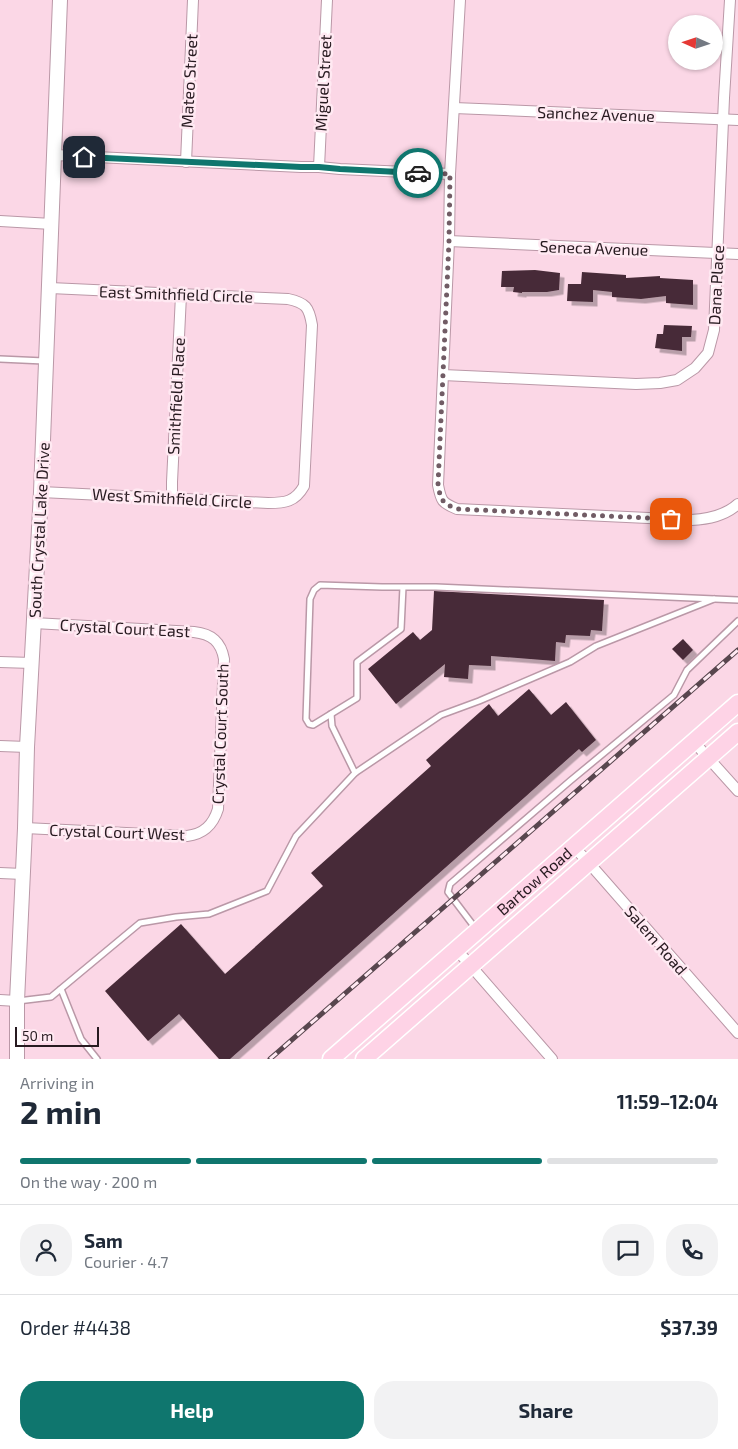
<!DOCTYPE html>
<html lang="en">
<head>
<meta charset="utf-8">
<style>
  :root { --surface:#fff; --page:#f2f2f3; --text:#1f2937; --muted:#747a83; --line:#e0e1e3; --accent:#0f766e }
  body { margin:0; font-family:"Exo 2",sans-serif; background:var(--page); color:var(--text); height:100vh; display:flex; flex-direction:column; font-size:19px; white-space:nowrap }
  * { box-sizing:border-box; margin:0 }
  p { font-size:16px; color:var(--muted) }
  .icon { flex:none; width:28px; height:28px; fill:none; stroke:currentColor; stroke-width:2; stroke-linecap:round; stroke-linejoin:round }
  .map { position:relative; height:1059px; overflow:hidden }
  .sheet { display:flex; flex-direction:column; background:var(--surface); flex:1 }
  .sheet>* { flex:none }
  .needle { width:32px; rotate:273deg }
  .buttons { position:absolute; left:668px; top:15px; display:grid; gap:10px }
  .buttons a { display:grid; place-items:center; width:55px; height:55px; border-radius:50%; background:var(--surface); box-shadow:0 1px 4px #0004; font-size:25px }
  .scale { position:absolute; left:15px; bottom:12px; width:84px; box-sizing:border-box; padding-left:5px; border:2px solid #271a20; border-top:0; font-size:14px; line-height:18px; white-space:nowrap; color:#271a20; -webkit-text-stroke:4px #ffe9f2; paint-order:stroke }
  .pin { position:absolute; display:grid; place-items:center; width:42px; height:42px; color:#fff; margin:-21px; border-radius:10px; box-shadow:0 2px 8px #0006 }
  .courier { position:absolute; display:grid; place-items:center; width:50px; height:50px; margin:-25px; border:4px solid #0f766e; border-radius:50%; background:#fff; color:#222; box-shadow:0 1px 6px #0007 }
  .summary em { font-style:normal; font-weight:700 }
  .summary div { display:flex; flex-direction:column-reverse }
  .summary { display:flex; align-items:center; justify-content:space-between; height:85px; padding:0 20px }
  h1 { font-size:32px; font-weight:700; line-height:38px }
  .bar { display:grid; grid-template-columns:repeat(4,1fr); gap:8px 5px; align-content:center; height:60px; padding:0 20px }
  .bar i { height:6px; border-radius:4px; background:var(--line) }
  .bar .current { background:var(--accent) }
  .bar p { grid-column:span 4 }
  .line { display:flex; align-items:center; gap:12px; padding:0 20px; border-top:1px solid var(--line) }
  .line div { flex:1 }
  .round { display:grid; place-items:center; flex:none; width:52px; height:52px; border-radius:20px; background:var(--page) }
  .primary-button { display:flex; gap:10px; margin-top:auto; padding:10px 20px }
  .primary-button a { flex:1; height:58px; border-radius:20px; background:var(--accent); color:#fff; font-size:20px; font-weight:700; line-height:58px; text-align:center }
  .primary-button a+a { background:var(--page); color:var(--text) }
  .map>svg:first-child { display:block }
</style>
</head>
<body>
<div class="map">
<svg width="738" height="1059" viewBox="0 0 738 1059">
  <defs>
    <filter id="shadow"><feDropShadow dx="4.5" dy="4.5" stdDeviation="0" flood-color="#0004"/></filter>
  </defs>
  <rect width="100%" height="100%" fill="#fbd7e6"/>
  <g fill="#472c38" filter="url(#shadow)">
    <polygon points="535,270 560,273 559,290 547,292 522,292 522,293 513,292 514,287 501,287 502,271"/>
    <polygon points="582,272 626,275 626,278 660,276 660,278 693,280 693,305 666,303 666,296 641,299 612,297 612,292 593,290 593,302 567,301 568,284 581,284"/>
    <polygon points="664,325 692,326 691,337 682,337 682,351 655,348 657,334 663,334"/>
    <polygon points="434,591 604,600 602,631 591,630 590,636 566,635 565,643 556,642 555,661 491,656 491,666 469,665 468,679 444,677 445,664 396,704 368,669 413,632 420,640 432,630"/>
    <polygon points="683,639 693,650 683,660 672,649"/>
    <polygon points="529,689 551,715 566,702 596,740 582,752 579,749 230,1059 219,1059 179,1014 148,1041 105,991 181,924 225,974 323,886 311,873 431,766 426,760 489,704 498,716"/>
  </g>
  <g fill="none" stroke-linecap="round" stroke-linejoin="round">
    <g stroke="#ba98a7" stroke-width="8">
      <g id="service">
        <polyline points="0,359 44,361"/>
        <polyline points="403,587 401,629 357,662 357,698 313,725 309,724 306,719 310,599 314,590 320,585 382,587 436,587 738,600"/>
        <polyline points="331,714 332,726 355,773"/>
        <polyline points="476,929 448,892 450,884 570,781 674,695 687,670 738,621"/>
        <polyline points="61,989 81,1039 97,1059"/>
        <polyline points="18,1001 51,997 140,923 176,917 209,914 267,891 296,836 355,773 441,715 479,701 570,662 596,646 714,599"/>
      </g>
    </g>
    <g stroke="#ba98a7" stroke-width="12">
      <g id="minor">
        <path d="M 460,0 L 450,174 L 449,241 L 438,485 C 441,501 442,503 457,509 L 691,520 C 708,519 725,516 738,504"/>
        <polyline points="454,108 738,120"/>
        <polyline points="55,155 301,167 319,167 340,169 450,174"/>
        <polyline points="186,162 193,0"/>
        <polyline points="319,167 327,0"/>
        <polyline points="0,221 52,224"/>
        <polyline points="449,241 738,254"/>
        <polyline points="443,375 636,384 660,383 677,380 695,368 708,353 714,330 724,98 730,0"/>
        <path d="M 41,492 L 268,503 C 285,503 295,502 304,486 L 312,325 C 309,307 306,303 288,299 L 50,288"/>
        <polyline points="172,498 172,482 181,295"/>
        <polyline points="0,662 32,663"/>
        <polyline points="694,742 738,791"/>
        <polyline points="0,746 27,747"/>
        <path d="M 25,828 L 187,836 C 204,834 213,825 218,809 L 224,659 C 221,642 212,634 194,632 L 34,623"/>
        <polyline points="574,847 589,863 738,1033"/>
        <polyline points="0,873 23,874"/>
        <polyline points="457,950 552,1059"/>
        <polyline points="0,1000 17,1001"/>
      </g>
    </g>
    <g stroke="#ba98a7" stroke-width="16">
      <polyline id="tertiary" points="17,1059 17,1001 25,828 27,747 41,492 60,0"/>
    </g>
    <g stroke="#fff" stroke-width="19">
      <g id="primary">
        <path id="s1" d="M 331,1059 L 738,703"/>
        <polyline points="364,1059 738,732"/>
      </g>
    </g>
    <use href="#service" stroke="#fff" stroke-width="5"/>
    <use href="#minor" stroke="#fff" stroke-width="10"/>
    <use href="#tertiary" stroke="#fff" stroke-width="14"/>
    <use href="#primary" stroke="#fed3e6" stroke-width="16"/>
    <g stroke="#58464e" stroke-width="5">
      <polyline id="rail" points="270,1059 738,650"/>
    </g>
    <use href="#rail" stroke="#ffe9f2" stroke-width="3" stroke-dasharray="9" stroke-linecap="butt"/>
  </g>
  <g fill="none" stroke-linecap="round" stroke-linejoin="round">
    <path stroke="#715c65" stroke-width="5" stroke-dasharray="0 9" d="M 418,173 L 450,174 L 449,241 L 438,485 C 441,501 442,503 457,509 L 671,519"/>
    <polyline stroke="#0f766e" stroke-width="6" points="84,157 301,167 319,167 340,169 418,173"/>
  </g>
  <g text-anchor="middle" stroke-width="5" stroke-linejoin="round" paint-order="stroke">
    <g font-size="16" fill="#271a20" stroke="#ffe9f2">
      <text transform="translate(189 81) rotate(-87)" y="6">Mateo Street</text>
      <text transform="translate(323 83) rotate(-87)" y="6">Miguel Street</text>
      <text transform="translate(596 114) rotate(2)" y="6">Sanchez Avenue</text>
      <text transform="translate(594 248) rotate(2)" y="6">Seneca Avenue</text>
      <text transform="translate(716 285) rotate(-87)" y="6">Dana Place</text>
      <text transform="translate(176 294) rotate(2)" y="6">East Smithfield Circle</text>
      <text transform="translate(176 396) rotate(-87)" y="6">Smithfield Place</text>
      <text transform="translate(172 498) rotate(3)" y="6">West Smithfield Circle</text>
      <text transform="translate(39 530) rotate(-87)" y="6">South Crystal Lake Drive</text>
      <text transform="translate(125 628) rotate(3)" y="6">Crystal Court East</text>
      <text transform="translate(220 734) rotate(-88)" y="6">Crystal Court South</text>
      <text transform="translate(117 832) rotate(2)" y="6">Crystal Court West</text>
      <text dy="6" stroke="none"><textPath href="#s1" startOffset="270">Bartow Road</textPath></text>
      <text transform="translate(656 940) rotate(49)" y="6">Salem Road</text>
    </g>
  </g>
</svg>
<div class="buttons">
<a><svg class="needle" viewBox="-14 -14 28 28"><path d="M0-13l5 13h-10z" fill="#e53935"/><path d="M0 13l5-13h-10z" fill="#747a83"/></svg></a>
</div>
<div class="scale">50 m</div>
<div class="pin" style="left:671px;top:519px;background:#ea580c"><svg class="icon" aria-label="bag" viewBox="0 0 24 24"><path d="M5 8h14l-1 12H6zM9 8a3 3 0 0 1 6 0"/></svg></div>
<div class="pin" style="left:84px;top:157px;background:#1f2937"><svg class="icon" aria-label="home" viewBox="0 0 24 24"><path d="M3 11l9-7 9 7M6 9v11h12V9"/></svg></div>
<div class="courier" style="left:418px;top:173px"><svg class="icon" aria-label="car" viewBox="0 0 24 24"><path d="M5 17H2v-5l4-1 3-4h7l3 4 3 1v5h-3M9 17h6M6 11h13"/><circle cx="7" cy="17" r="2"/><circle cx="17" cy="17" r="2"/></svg></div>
</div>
<section class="sheet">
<div class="summary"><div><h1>2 min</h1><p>Arriving in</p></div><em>11:59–12:04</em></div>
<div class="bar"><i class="current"></i><i class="current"></i><i class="current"></i><i></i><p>On the way · 200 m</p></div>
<div class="line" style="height:90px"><a class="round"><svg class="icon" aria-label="person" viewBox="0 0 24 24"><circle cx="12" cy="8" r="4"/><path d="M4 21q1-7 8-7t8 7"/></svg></a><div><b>Sam</b><p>Courier · 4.7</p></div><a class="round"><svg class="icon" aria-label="chat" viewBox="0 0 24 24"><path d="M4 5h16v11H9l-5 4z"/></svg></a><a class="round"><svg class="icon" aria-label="phone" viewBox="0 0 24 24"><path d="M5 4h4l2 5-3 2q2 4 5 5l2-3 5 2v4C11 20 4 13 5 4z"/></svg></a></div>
<div class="line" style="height:65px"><div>Order #4438</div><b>$37.39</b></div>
<div class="primary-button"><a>Help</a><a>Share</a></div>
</section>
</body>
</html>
